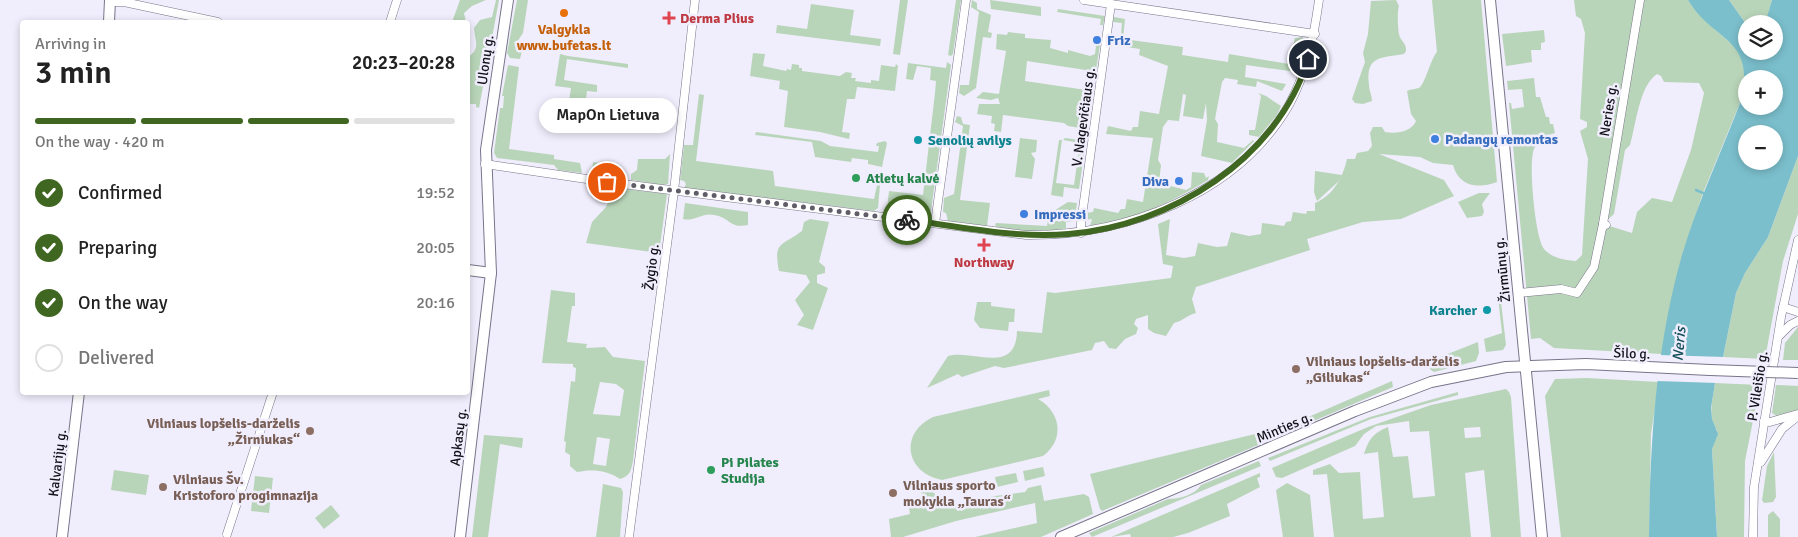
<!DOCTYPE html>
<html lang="en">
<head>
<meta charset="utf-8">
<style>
  :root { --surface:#fff; --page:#f2f2f2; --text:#222; --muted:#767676; --line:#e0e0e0; --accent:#406721 }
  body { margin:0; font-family:Signika,sans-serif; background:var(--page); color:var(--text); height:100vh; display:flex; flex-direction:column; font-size:19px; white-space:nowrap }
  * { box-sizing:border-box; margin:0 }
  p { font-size:16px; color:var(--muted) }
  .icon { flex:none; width:28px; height:28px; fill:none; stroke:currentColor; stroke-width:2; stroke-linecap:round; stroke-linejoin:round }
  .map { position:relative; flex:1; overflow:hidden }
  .sheet { position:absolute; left:20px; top:20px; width:450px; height:375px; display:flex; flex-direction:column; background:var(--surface); border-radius:5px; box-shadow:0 2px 8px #0003 }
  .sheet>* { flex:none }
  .controls { position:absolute; left:1738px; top:15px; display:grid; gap:10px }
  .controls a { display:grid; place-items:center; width:45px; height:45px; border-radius:50%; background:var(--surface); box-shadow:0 2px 8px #0003; font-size:25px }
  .pin { position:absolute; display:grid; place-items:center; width:42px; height:42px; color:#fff; margin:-21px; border:2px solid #fff; border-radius:50%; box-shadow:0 1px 5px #0007 }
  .courier { position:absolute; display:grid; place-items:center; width:50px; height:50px; margin:-25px; border:4px solid #406721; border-radius:50%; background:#fff; color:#222; box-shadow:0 1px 6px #0007 }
  .bubble { position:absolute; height:35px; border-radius:18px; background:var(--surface); box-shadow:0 2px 8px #0003; font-size:16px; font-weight:600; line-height:35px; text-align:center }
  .headline em { font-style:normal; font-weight:600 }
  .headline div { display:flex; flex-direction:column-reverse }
  .headline { display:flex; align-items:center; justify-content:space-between; height:85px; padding:0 15px }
  h1 { font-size:32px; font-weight:600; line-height:38px }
  .bar { display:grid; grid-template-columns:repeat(4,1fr); gap:8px 5px; align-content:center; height:60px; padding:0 15px }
  .bar i { height:6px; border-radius:4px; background:var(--line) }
  .bar .active { background:var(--accent) }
  .bar p { grid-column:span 4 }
  ol { padding:0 15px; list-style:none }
  li { display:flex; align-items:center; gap:15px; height:55px }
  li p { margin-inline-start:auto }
  li .icon { padding:5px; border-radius:50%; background:var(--accent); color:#fff; stroke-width:4 }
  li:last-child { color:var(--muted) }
  li i { width:28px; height:28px; border:2px solid var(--line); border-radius:50% }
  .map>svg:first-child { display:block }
</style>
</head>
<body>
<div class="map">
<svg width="1798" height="537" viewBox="0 0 1798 537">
  <rect width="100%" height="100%" fill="#f0edfc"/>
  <g fill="#b9d5b9" fill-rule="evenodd">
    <polygon points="460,0 486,0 472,6 464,13 466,22 452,22"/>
    <path d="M 496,0 L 499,0 L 479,108 L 476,107 L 476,104 L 468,104 L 468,57 C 481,49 475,41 474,28 L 480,20 L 492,17 Z"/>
    <polygon points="517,0 528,0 523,33 517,42 524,43 520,59 510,58 507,53"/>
    <polygon points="900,0 908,0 900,55 893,54"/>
    <polygon points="956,0 961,0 953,54 951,56 948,55"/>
    <polygon points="972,0 977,3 977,9 991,15 988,32 992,33 991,38 983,37 976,88 964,96 959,93 960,85 969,85 979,12 971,7"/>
    <polygon points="990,0 1041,7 1041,16 991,9"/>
    <path d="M 1396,0 L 1399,6 C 1397,10 1398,29 1399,34 C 1400,41 1407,43 1406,51 L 1404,54 C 1382,58 1365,55 1369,85 C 1369,91 1372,95 1372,101 L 1363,104 L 1355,103 L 1352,99 L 1365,62 L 1363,53 L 1368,34 L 1371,1 Z"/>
    <path d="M 1432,0 L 1481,0 L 1497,182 C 1478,189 1459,187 1453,165 L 1433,163 L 1420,157 L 1379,154 L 1444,180 L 1454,196 L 1401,219 L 1363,222 L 1307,239 L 1310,250 L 1196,287 L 1192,299 L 1196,313 C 1187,315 1183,321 1174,323 L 1166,336 L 1154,333 L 1148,329 L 1148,315 L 1136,319 L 1134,324 L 1138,328 L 1136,334 L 1125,339 L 1116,349 L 1109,348 L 1104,341 L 1095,343 L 1092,350 L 1004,368 L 995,366 L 962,377 L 958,374 L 927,388 L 948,356 C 972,349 1016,376 1017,331 L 1042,333 L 1047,292 L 1055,293 L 1171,278 L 1173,266 L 1163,264 L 1158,224 L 1170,219 L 1166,255 L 1184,258 L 1195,256 L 1198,243 L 1217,247 L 1227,246 L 1231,232 L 1249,236 L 1261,234 L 1262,223 L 1284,226 L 1286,222 L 1291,221 L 1293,212 L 1306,214 L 1307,211 L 1315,211 L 1315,203 C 1334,195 1343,177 1347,159 L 1355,159 L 1357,153 L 1368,151 L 1372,146 L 1370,133 L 1373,127 L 1382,127 L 1385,132 C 1397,134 1411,132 1416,121 L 1411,114 L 1407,91 C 1411,89 1416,89 1419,88 C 1425,84 1431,58 1437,52 Z"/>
    <path d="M 1574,0 L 1688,0 L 1708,23 L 1735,47 L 1741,55 L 1744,65 L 1744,87 L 1742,98 L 1703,193 L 1683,253 L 1670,306 L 1662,354 L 1554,348 L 1540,338 L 1531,339 L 1509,103 L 1511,103 L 1512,109 L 1524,107 L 1522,89 L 1508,90 L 1507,81 L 1534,78 L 1536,97 L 1540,97 L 1546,117 L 1549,117 L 1550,124 L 1553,124 L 1555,133 C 1546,135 1538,140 1534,149 C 1528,162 1535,238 1544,249 C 1552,258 1564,260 1576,261 L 1582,255 L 1588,159 L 1580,131 L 1587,127 L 1587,122 L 1580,119 L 1585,33 L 1581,19 L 1576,16 ZM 1657,74 L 1661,76 L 1664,82 L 1699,83 L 1704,93 L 1691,150 L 1672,202 L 1652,198 L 1637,212 L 1632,233 L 1603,224 L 1614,214 L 1625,150 L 1630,145 C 1636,125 1639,86 1657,74 Z"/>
    <polygon points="1729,0 1772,0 1766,22 1746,24"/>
    <polygon points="811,4 854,10 850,35 881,39 880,46 776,33 777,25 807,29"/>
    <polygon points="1058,9 1105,16 1103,25 1100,25 1101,19 1057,12"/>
    <path d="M 1114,17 L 1125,19 L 1123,39 L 1183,47 L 1182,55 L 1228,62 L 1229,54 L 1289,64 L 1295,38 L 1303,37 L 1302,42 L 1307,48 L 1300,69 L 1296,72 L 1246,65 L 1245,77 L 1286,84 L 1282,91 L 1257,81 L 1256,87 L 1237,84 L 1238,80 L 1225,78 L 1222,82 L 1215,119 L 1218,124 L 1217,142 L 1244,148 L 1253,140 L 1254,141 L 1232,163 L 1201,156 L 1207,120 L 1206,103 L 1203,119 L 1183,116 L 1186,95 L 1183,94 L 1179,121 L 1168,120 L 1163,127 L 1158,160 L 1161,165 L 1159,183 L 1186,190 L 1191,187 L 1192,172 L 1204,173 L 1206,178 L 1209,176 L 1208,180 C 1170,203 1134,220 1090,226 L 1092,219 L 1084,220 L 1085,213 L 1093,212 L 1094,208 L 1118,213 L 1121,209 L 1125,209 L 1127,199 L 1143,202 L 1153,138 L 1106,134 L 1108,126 L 1131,131 L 1133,127 L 1138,127 L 1140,111 L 1159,114 L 1168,66 L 1139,55 L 1140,49 L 1120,46 L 1122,23 L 1113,22 Z"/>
    <polygon points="1544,30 1545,42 1541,43 1541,50 1531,50 1532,62 1506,66 1502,34"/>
    <polygon points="1008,32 1025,34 1025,38 1051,40 1050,48 1068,53 1068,50 1090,56 1095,54 1097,38 1101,38 1095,77 1091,77 1092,71 1027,61 1025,81 1093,91 1087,129 1068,126 1064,123 1003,115 1001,132 994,131 995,124 991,123 992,116 977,114 979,104 1000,104 998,98 991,100 976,98 983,92 999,94 1006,51 996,49 997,34 1007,35"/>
    <polygon points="753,53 765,54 763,66 786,71 787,69 791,70 792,64 799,65 799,68 802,68 802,71 840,76 846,72 852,73 851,78 856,78 855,81 871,83 871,80 879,81 881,65 895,67 896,64 898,66 895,91 857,87 855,99 847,99 842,132 850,133 849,139 820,132 784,127 788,91 779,89 780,81 750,76"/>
    <polygon points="560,54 568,56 628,64 628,68 567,59 564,80 597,85 597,92 587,91 584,116 567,114 571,88 555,86"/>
    <polygon points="947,62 951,65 931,211 922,210 921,217 892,213 887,209 889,191 923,195 935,93 936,81 930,80 931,68 917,66 913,80 906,79 908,63 946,68"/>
    <polygon points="508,65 519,67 509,149 554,155 554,159 580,163 582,173 558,170 554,165 497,158 494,153 500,108 503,108 504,96 502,96"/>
    <polygon points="1258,93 1266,96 1281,106 1277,115 1259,137 1249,135 1249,130 1255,130 1261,96"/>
    <polygon points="699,94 704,95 696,161 773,171 775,186 874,199 877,185 880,185 878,208 874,211 684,188 686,184 684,181 680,180 684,145 693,145"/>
    <polygon points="957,116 961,117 963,124 970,125 960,200 990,203 987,226 948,221 946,213 943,212 944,198 954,194 963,126 955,122"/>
    <polygon points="756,132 821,141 830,146 878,152 879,146 876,146 877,143 885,141 887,143 882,167 868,164 868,160 852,158 851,162 815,157 812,142 755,135"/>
    <polygon points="1020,138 1037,140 1036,152 1031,153 1035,159 1032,179 1015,177"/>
    <polygon points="1065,138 1086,141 1079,189 1064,187 1063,197 1051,195 1059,140 1062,140 1056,183 1074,185 1080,143 1063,140"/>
    <polygon points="670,154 668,184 663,185 631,180 631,174 637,170 638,159 665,159"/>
    <polygon points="1798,156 1798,214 1783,261 1765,359 1723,357 1736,293 1745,273 1768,237"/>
    <polygon points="593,162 616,166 614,177 592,175"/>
    <polygon points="1315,171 1342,175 1339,181 1317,201 1314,192"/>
    <polygon points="624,189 667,194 659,253 586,243 592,222 606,207 612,194 620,195"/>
    <polygon points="1479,193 1490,193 1482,204 1484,212 1482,216 1467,218 1458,202"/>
    <polygon points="1068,202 1077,203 1074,221 1066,222 1066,230 1029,231 997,227 995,225 996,223 1047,226 1049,214"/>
    <path d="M 685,203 L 748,212 L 748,225 C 729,229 730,217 714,215 C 702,212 695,222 683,219 Z"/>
    <path d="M 810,219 L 829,222 L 819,262 L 825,267 L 825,273 L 817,275 L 817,283 L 828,288 L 813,330 L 797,325 L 804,315 L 795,300 L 810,282 L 806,275 L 779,271 C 773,241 782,246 802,231 L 804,222 Z"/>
    <path d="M 551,290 L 575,293 L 575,306 L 572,306 L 567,342 L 587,344 L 586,348 L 605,347 L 613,357 L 645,361 L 633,461 C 631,471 630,476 620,479 C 607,470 592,469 577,472 L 570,466 L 570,455 L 565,452 L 566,442 L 564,441 L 571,381 L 575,382 L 576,368 L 573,367 L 573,364 L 542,363 ZM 600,382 L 616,384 L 624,390 L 620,416 L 593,414 ZM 597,437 L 610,439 L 606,466 L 593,464 Z"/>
    <polygon points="1500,293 1506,345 1503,350 1486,352 1484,339 1502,333 1498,297"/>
    <polygon points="977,302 991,302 991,306 1015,309 1014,322 1009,322 1008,331 980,328 974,320"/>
    <polygon points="1798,327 1798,360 1783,360 1785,343"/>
    <polygon points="1478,342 1479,353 1476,361 1434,372 1430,369 1430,361"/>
    <polygon points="1587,378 1659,382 1651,434 1649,537 1561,537 1545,396 1555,379"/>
    <polygon points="1392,381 1393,387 1267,441 1264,436"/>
    <path d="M 1715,383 L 1760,385 L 1745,461 L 1744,537 L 1717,537 L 1712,449 L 1717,430 C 1707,417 1713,399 1715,383 Z"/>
    <polygon points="1776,385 1798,386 1798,411 1778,417 1772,413"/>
    <path d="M 1506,389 L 1509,392 L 1511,397 L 1521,537 L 1491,537 L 1484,470 L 1465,473 L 1471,537 L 1334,537 L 1327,474 L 1313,475 L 1313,470 L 1330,464 L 1339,473 L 1360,472 L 1363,519 L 1384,517 L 1378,452 L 1364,454 C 1369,439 1373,433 1388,427 L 1393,457 L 1408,456 L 1413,498 L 1435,496 L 1429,431 L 1410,432 L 1409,421 L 1376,426 L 1364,434 L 1355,446 L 1282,478 L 1276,477 L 1272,468 L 1368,427 L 1431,405 ZM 1480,427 L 1481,437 L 1465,438 L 1464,428 Z"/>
    <path d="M 1049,390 L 1050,396 L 1038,399 C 1061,412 1065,439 1043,456 L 942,480 C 905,473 899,433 933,417 Z"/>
    <polygon points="1458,392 1458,395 1371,419 1270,461 1268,458 1370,417"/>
    <polygon points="1255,434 1258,445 1102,511 1100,509 1090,474"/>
    <polygon points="484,435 523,438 522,448 500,444 488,537 472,537"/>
    <polygon points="1774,452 1776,497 1773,502 1764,503 1762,500 1767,466"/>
    <path d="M 1259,461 L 1261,466 L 1092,537 L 1089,533 L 1168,499 C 1179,499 1195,495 1201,485 Z"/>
    <polygon points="1043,467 1045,476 1025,481 1023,471"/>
    <polygon points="114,470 149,475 146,495 111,490"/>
    <polygon points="1016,473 1018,482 997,487 995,477"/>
    <polygon points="1260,473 1260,477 1257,478 1260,487 1227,504 1230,516 1188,533 1173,537 1131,537 1130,534 1111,537"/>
    <polygon points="255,476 273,478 269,513 251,511"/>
    <polygon points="918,478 949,507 995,496 1025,492 1028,488 1041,485 1044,501 1084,494 1089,497 1093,514 1041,537 975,537 1037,523 1035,503 956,521 903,537 891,537 889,519 910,514 909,508 924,504"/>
    <polygon points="1287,483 1310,495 1314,537 1283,537 1276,490"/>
    <polygon points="603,484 621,488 623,492 620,537 596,537"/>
    <polygon points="331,505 340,516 324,529 315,518"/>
    <polygon points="1773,511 1780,519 1780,537 1768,537 1768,515"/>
  </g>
  <path fill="#7bbfcc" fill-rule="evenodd" d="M 1688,0 L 1729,0 L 1746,24 L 1746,51 L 1774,51 L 1774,24 L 1765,24 L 1772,0 L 1798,0 L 1798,156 L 1768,237 L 1745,273 L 1736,293 L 1723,357 L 1715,383 L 1711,408 L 1712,419 L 1718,434 L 1712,449 L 1717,537 L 1649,537 C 1650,442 1656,346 1682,255 C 1698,201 1722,151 1742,98 C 1754,36 1714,43 1688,0 ZM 1746,79 L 1774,79 L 1774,106 L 1746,106 ZM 1746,134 L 1774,134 L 1774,161 L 1746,161 Z"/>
  <polygon fill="#f0edfc" points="1660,355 1725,357 1717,383 1657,381"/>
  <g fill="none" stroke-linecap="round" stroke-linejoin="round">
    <polyline stroke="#7bbfcc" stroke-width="2.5" points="1696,190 1703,193"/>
    <g stroke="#78758a" stroke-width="9">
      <g id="minor">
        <polyline points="1084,0 1315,34"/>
        <polyline points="110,2 124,2 218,22"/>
        <polyline points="390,22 397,0"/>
        <polyline points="1320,62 1322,62"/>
        <path d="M 485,164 L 607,182 L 1026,235 C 1125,236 1237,195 1289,105 C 1307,72 1314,36 1319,0"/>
        <polyline points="935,223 966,0"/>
        <polyline points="1603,224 1640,0"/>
        <polyline points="1081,233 1081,223 1111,4"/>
        <polyline points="1519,293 1561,289 1577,293 1594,267 1603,224 1606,225"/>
        <polyline points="1783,307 1798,312"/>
        <polyline points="1778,337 1790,325 1798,321"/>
        <polyline points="1764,421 1770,422 1798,414"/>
        <polyline points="1761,462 1782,429 1798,416"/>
        <polyline points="227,534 273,392"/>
        <polyline points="629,537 674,191 695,0"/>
        <polyline points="1753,537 1754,487 1781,317 1798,240"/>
      </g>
    </g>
    <g stroke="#78758a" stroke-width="12">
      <g id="major">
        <polyline points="1490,0 1542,537"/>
        <polyline points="109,22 110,0"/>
        <polyline points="468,270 491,273"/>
        <polyline points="62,537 79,392"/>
        <polyline points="460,537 491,273 486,150 508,0"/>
        <polyline points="1061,537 1355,411 1431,382 1506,367 1586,364 1710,370"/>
      </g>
    </g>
    <use href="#minor" stroke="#fff" stroke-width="8"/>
    <use href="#major" stroke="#fff" stroke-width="10"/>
    <g stroke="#78758a" stroke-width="12" stroke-linecap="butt">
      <polyline id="major-bridge" points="1710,370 1798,373"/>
    </g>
    <use href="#major-bridge" stroke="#fff" stroke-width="10"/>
  </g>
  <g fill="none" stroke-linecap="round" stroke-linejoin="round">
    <polyline stroke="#605d68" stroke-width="5" stroke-dasharray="0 9" points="607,182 907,220"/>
    <path stroke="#406721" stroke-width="6" d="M 907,220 C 960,226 1015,239 1069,234 C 1170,226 1278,159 1308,59"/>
  </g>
  <circle fill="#e8710a" stroke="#f0edfc" stroke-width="2" cx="564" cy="13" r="5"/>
  <g fill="#e0444e" stroke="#f0edfc" stroke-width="2">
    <path d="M666.5 10.5h5v5h5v5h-5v5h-5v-5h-5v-5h5z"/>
    <path d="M981.5 237.5h5v5h5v5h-5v5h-5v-5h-5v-5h5z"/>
  </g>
  <g fill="#3f7fe0" stroke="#f0edfc" stroke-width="2">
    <circle cx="1097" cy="40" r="5"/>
    <circle cx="1435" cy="139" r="5"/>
    <circle cx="1179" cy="181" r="5"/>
    <circle cx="1024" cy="214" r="5"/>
  </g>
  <g fill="#0f9aa8" stroke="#f0edfc" stroke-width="2">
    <circle cx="918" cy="140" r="5"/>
    <circle cx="1487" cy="310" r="5"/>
  </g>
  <g fill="#2e9e5b" stroke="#f0edfc" stroke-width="2">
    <circle cx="856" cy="178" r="5"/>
    <circle cx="711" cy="470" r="5"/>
  </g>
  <g fill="#8d6e63" stroke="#f0edfc" stroke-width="2">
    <circle cx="1296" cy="369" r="5"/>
    <circle cx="310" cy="431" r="5"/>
    <circle cx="163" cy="487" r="5"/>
    <circle cx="893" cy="493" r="5"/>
  </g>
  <g text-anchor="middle" stroke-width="5" stroke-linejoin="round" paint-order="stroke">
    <g font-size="14" font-weight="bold" fill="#be3a42" stroke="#f0edfc" text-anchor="start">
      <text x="680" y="23">Derma Plius</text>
      <text x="984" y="267" text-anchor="middle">Northway</text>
    </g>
    <g font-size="14" font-weight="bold" fill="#c56008" stroke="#f0edfc">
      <text x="564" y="34">Valgykla<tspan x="564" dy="16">www.bufetas.lt</tspan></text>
    </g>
    <g font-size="14" font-weight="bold" fill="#366cbe" stroke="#f0edfc" text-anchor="start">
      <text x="1107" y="45">Friz</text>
      <text x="1445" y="144">Padangų remontas</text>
      <text x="1169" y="186" text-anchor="end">Diva</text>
      <text x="1034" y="219">Impressi</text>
    </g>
    <g font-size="14" fill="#121018" stroke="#f0edfc">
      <text transform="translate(485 60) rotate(-82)" y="5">Ulonų g.</text>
      <text transform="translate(1608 110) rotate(-81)" y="5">Neries g.</text>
      <text transform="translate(1083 117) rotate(-82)" y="5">V. Nagevičiaus g.</text>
      <text transform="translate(651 267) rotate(-83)" y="5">Žygio g.</text>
      <text transform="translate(1502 270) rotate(-96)" y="5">Žirmūnų g.</text>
      <text transform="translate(1632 353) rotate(2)" y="5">Šilo g.</text>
      <text transform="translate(1757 386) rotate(-81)" y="5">P. Vileišio g.</text>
      <text transform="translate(1284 427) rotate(-23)" y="5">Minties g.</text>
      <text transform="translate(458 437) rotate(-83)" y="5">Apkasų g.</text>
      <text transform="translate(57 463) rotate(-83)" y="5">Kalvarijų g.</text>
    </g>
    <g font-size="14" font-weight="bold" fill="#0d838f" stroke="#f0edfc" text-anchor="start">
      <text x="928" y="145">Senolių avilys</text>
      <text x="1477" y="315" text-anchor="end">Karcher</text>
    </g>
    <g font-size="14" font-weight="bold" fill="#27864d" stroke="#f0edfc" text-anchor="start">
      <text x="866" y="183">Atletų kalvė</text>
      <text x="721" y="467">Pi Pilates<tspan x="721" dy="16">Studija</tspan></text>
    </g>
    <g font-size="14" font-weight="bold" fill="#785e54" stroke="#f0edfc" text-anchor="start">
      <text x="1306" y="366">Vilniaus lopšelis-darželis<tspan x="1306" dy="16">„Giliukas“</tspan></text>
      <text x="300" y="428" text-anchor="end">Vilniaus lopšelis-darželis<tspan x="300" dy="16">„Žirniukas“</tspan></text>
      <text x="173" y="484">Vilniaus Šv.<tspan x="173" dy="16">Kristoforo progimnazija</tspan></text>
      <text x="903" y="490">Vilniaus sporto<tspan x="903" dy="16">mokykla „Tauras“</tspan></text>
    </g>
    <g font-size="15" font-style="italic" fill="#124e58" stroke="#f0edfc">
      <text transform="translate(1679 344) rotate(-85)" y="5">Neris</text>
    </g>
  </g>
</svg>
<div class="controls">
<a><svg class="icon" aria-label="layers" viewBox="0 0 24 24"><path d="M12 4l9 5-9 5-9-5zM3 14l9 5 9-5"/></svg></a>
<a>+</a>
<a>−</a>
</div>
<div class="pin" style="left:607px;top:182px;background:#ea580c"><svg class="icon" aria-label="bag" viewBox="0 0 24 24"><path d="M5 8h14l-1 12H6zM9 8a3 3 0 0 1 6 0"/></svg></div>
<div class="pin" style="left:1308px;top:59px;background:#1f2937"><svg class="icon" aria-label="home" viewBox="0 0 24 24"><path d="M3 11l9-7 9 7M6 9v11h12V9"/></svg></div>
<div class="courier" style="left:907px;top:220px"><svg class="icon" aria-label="bike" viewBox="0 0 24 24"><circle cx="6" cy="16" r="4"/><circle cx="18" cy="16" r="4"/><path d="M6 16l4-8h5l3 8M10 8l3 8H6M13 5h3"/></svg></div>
<div class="bubble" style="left:539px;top:98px;width:138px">MapOn Lietuva</div>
<section class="sheet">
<div class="headline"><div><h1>3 min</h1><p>Arriving in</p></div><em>20:23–20:28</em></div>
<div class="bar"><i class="active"></i><i class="active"></i><i class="active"></i><i></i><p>On the way · 420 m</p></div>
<ol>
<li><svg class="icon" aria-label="check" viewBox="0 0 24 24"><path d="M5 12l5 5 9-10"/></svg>Confirmed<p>19:52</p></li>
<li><svg class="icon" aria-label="check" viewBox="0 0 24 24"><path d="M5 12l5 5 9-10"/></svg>Preparing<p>20:05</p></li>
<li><svg class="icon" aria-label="check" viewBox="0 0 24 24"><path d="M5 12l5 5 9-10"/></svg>On the way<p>20:16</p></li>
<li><i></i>Delivered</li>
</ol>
</section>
</div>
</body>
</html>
